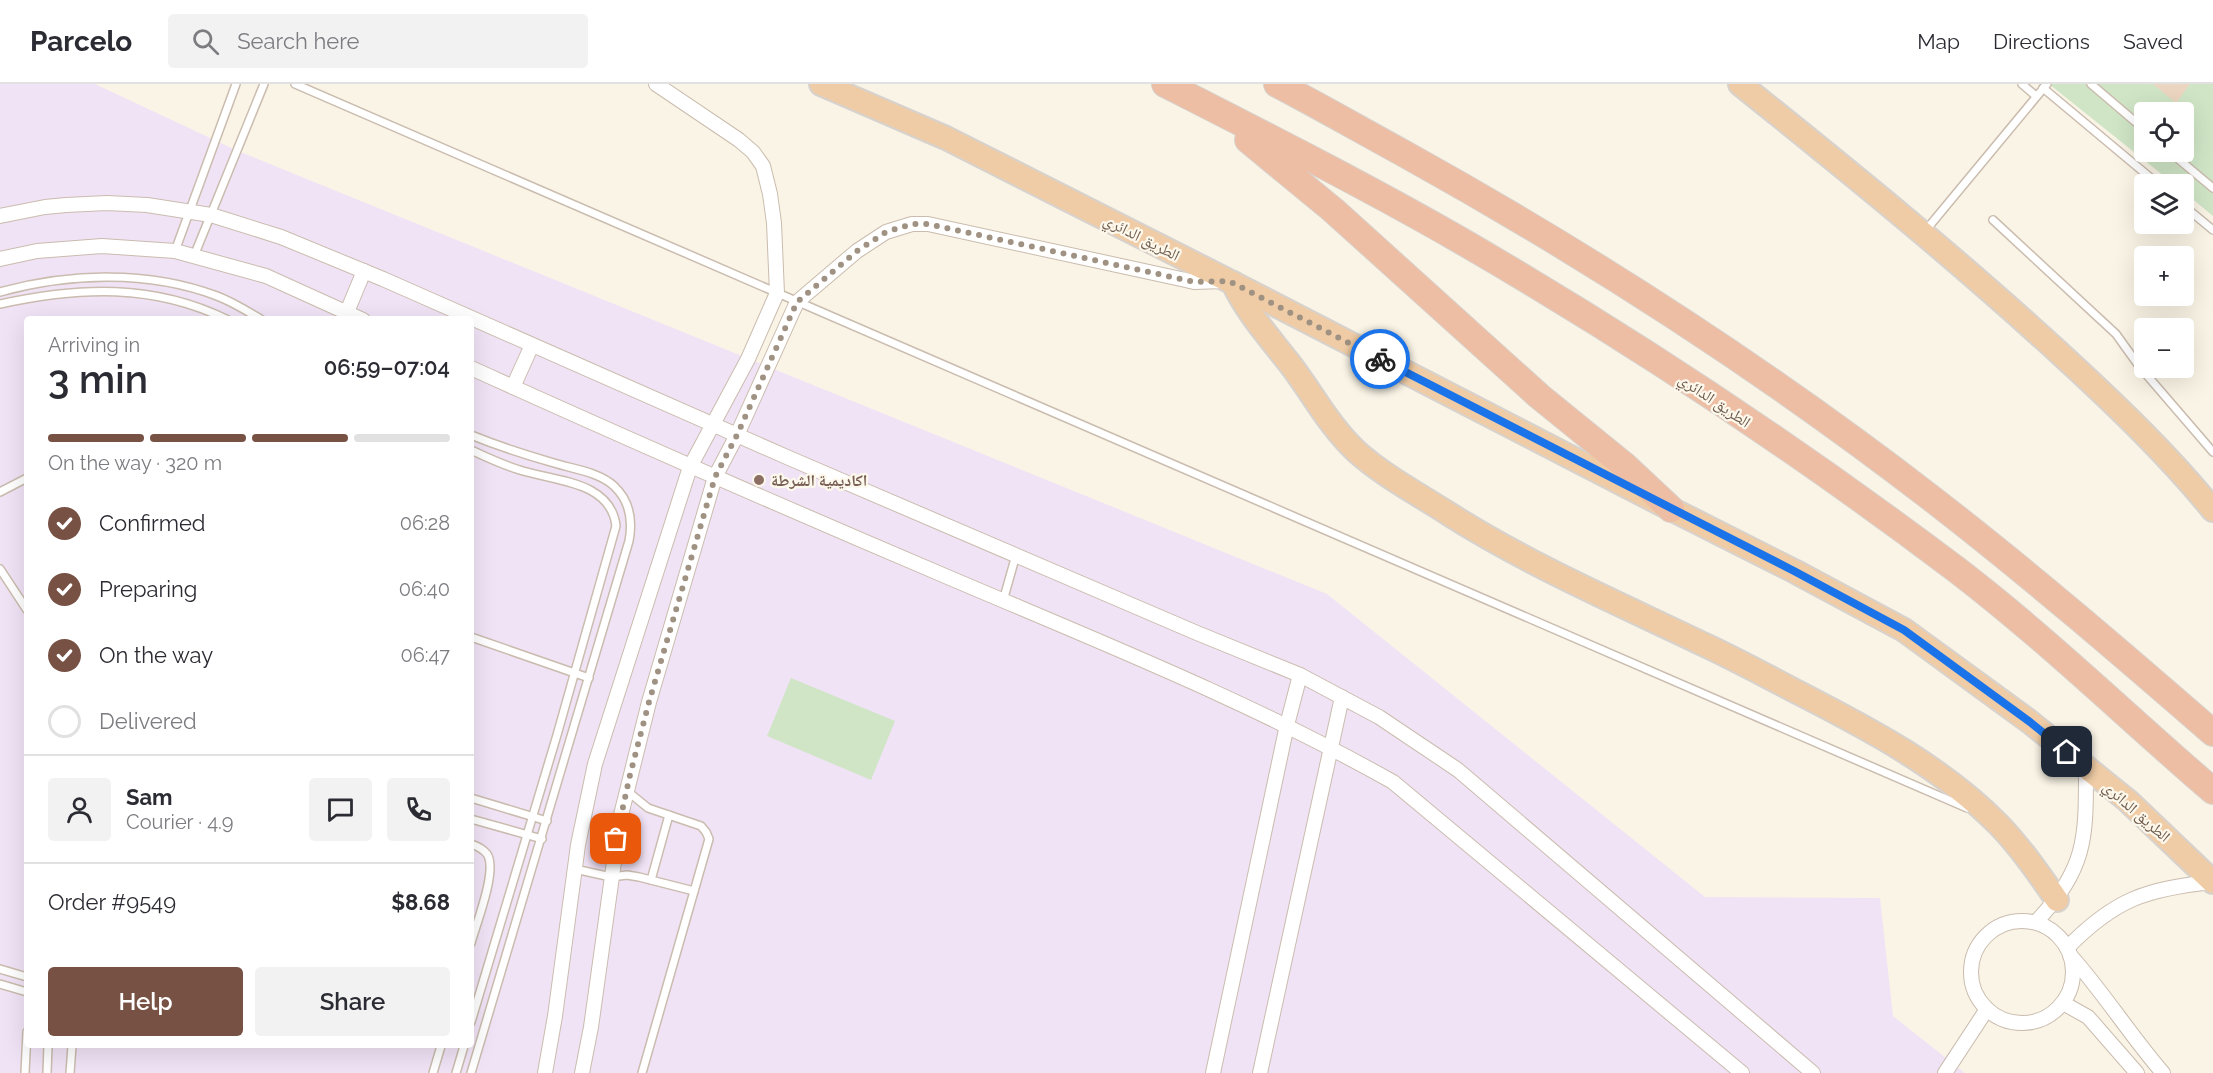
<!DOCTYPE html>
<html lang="en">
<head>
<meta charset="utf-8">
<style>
  :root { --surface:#fff; --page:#f2f2f3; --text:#2b2b33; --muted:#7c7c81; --line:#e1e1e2; --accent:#775144 }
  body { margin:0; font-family:Raleway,"Noto Naskh Arabic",sans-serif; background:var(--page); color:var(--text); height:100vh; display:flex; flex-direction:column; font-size:22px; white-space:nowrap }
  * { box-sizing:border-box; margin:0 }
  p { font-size:20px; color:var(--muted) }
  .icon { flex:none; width:33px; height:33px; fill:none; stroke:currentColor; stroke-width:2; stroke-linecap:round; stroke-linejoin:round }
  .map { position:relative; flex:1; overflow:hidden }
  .side { position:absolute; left:24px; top:232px; width:450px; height:732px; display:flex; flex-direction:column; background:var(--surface); border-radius:6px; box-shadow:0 6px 24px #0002 }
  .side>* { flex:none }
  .fabs { position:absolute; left:2134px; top:18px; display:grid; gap:12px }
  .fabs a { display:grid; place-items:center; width:60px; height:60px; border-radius:6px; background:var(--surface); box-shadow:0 6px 24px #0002; font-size:30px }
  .pin { position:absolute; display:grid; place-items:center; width:51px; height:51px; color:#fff; margin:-26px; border-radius:12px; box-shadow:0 3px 9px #0006 }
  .courier { position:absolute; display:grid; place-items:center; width:60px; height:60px; margin:-30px; border:4px solid #1a73e8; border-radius:50%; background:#fff; color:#222; box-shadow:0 2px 8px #0007 }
  .head em { font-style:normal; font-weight:600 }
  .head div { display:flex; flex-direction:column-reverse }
  .head { display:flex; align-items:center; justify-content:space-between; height:102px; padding:0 24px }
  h1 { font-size:39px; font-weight:600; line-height:45px }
  .bar { display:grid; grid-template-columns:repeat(4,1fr); gap:9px 6px; align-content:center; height:72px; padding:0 24px }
  .bar i { height:8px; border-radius:4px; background:var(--line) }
  .bar .on { background:var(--accent) }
  .bar p { grid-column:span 4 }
  .line { display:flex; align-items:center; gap:15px; padding:0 24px; border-top:2px solid var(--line) }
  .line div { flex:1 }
  .round { display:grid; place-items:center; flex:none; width:63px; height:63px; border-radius:6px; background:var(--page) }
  ol { padding:0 24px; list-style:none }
  li { display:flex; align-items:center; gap:18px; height:66px }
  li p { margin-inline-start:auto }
  li .icon { padding:6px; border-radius:50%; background:var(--accent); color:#fff; stroke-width:4 }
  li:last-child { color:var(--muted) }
  li i { width:33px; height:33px; border:3px solid var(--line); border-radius:50% }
  .cta { display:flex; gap:12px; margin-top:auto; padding:12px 24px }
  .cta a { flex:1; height:69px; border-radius:6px; background:var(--accent); color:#fff; font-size:24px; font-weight:600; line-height:69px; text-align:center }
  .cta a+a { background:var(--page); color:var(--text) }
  header { display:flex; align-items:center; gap:36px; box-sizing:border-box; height:84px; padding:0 30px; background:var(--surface); border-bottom:2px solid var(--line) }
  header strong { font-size:28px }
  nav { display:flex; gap:33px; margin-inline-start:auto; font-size:21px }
  .search { width:420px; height:54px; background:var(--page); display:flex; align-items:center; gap:15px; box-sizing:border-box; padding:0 21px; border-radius:6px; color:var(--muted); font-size:22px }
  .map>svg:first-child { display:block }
</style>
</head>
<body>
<header>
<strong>Parcelo</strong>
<div class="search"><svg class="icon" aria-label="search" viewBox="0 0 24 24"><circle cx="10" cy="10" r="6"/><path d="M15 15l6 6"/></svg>Search here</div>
<nav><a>Map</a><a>Directions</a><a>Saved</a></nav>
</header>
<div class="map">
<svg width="2213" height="989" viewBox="0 0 2213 989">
  <rect width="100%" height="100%" fill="#faf4e6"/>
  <path fill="#f1e3f6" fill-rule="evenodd" d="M 0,0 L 95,0 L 238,67 L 1327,510 L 1705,813 L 1880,814 L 1893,932 L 1965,989 L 0,989 ZM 27,236 L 471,236 L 471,962 L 27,962 Z"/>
  <g fill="#d0e5c6" fill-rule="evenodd">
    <path d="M 2049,0 L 2213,0 L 2213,132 L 2184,108 L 2184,100 L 2174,100 ZM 2145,28 L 2184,28 L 2184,68 L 2145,68 Z"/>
    <polygon points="791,594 895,637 871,696 767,652"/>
  </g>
  <polygon fill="#ecd6c1" points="2153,0 2190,0 2176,19"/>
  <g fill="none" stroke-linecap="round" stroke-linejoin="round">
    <g stroke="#cabcae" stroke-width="10">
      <g id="service">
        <polyline points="295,0 1967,724"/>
        <polyline points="2022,0 2036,12"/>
        <polyline points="2091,0 2145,46"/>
        <polyline points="2043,4 2158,100"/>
        <polyline points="2170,68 2213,104"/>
        <polyline points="2184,122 2213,146"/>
        <polyline points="1993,136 2116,250 2139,282 2213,368"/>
        <polyline points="1926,146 2047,0"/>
        <polyline points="175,167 236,0"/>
        <polyline points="194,172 264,0"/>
        <path d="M 0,208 C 70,189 148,186 217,212 C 233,218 247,227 262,236"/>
        <path d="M 0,220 C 79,203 153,199 228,236"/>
        <path d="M 471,351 C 498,362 526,371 554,379 C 573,385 599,388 614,402 C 630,417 633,436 629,457 L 471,989"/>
        <path d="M 471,366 C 488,374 505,382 523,387 C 557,397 611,398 616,442 L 557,651 L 471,938"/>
        <polyline points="0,408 27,394"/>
        <polyline points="0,485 27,526"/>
        <polyline points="1003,517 1016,471"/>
        <polyline points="471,553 589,594"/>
        <polyline points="626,706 648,724 701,742 706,748 709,755 642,989"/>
        <polyline points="471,714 547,737"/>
        <polyline points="471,735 542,755"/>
        <path d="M 471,760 C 477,762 483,765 487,770 C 498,786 476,840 471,859"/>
        <polyline points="575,785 611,793 627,791 639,793 694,807"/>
        <polyline points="651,796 669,731"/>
        <polyline points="0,885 27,893"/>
        <polyline points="0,900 27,908"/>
        <polyline points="25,989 27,948"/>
        <polyline points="47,989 48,962"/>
        <polyline points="70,989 72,962"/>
        <polyline points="433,989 441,962"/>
        <polyline points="456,989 464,962"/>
      </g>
    </g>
    <g stroke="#cabcae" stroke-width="16">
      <g id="minor">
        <polyline points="0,132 45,123 66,121 107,119 147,121 211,131 281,153 383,195 789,374 1197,549 1300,591 1379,633 1458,686 1813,989"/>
        <polyline points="0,175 37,167 102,162 175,167 266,192 363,236"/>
        <polyline points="347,228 364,187"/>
        <path d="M 471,284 C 630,356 790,426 950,494 C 1100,558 1251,618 1393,698 L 1742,989"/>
        <polyline points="513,303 532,261"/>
        <circle cx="2022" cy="888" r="51"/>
        <path d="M 2036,838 C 2087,783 2086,755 2086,683"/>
        <path d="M 2067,864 C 2115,815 2146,805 2212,798"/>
        <path d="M 2070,871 C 2104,909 2130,951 2163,989"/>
        <polyline points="2063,919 2088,933 2137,989"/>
        <polyline points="545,989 555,932 578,761 595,680 690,383 748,275 777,209 774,139 770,110 763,82 753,68 739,56 656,0"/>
        <polyline points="582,989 591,943 620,735 649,618 715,393 737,351 797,218 857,167 886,148 912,140 928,140 1181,195 1194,198 1224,197"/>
        <polyline points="1213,989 1287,641 1300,591"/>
        <polyline points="1260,989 1342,613"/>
        <polyline points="1945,989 1987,925"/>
      </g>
    </g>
    <g stroke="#d7d2cd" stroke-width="26">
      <g id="trunk">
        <polyline points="821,0 946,54 1229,197 1671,425 1794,487 1904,546 2030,638 2128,717 2213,798"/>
        <path d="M 1740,0 C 1851,89 1962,179 2067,276 C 2118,323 2169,372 2213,426"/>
        <path d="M 1233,199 C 1248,230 1269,253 1290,280 C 1313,310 1329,342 1357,368 C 1384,392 1418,410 1449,430 C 1531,482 1620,520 1707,562 C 1739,577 1770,594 1801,610 C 1871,646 1943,684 1999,741 C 2021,764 2039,790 2057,816"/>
      </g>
    </g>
    <g stroke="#d7d2cd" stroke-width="28">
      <g id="motorway">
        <path d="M 1165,0 C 1263,50 1362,100 1458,155 C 1631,255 1798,366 1957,486 C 2047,555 2128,634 2213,707"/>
        <path d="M 1277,0 C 1319,22 1361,46 1403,69 C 1587,171 1764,285 1931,414 C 2028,489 2121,569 2213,649"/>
        <polyline points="1248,56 1333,126 1539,312 1624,381 1671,425"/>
      </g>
    </g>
    <use href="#service" stroke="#fff" stroke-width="7"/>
    <use href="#minor" stroke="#fff" stroke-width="14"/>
    <use href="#trunk" stroke="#efcca5" stroke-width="22"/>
    <use href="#motorway" stroke="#edbda4" stroke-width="26"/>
  </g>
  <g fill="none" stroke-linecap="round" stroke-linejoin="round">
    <polyline stroke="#a09283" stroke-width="6" stroke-dasharray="0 10.8" points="616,755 630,691 649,618 715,393 737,351 797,218 857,167 886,148 912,140 928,140 1181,195 1194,198 1229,197 1380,275"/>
    <polyline stroke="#1a73e8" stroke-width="8" points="1380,275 1794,487 1904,546 2030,638 2067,668"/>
  </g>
  <circle fill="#8d6e63" stroke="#fdf8ec" stroke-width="2" cx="759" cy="396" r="6"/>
  <g text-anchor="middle" stroke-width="4.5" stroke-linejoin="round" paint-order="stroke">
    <g font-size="16" fill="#705d4e" stroke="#fdf8ec">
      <text transform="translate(1142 153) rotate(27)" y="6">الطريق الدائري</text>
      <text transform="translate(1715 316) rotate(34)" y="6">الطريق الدائري</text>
      <text transform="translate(2137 727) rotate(41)" y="6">الطريق الدائري</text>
    </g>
    <g font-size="16" font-weight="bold" fill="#785e54" stroke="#fdf8ec" text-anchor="start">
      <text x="771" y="402">اكاديمية الشرطة</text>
    </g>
  </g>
</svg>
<div class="fabs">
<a><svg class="icon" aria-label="locate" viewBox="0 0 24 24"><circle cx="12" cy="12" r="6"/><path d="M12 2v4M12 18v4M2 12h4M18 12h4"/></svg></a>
<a><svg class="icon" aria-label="layers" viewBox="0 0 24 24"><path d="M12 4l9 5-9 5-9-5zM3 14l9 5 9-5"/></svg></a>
<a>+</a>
<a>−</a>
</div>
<div class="pin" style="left:616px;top:755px;background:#ea580c"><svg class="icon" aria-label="bag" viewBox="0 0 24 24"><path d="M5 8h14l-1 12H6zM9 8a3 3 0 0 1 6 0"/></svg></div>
<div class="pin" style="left:2067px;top:668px;background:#1f2937"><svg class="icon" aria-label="home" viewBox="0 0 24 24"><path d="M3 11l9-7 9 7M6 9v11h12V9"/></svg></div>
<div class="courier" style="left:1380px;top:275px"><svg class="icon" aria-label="bike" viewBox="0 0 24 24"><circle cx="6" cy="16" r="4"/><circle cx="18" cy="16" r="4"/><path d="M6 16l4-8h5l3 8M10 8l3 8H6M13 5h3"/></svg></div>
<section class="side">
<div class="head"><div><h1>3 min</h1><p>Arriving in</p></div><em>06:59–07:04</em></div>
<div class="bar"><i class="on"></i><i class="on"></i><i class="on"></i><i></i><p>On the way · 320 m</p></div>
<ol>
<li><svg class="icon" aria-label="check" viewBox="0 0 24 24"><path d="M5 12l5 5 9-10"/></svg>Confirmed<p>06:28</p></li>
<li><svg class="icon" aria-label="check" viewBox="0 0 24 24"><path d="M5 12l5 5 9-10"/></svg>Preparing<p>06:40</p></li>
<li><svg class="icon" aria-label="check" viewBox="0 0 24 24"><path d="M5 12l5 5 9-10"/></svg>On the way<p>06:47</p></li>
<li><i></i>Delivered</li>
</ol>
<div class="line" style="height:108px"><a class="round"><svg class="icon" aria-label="person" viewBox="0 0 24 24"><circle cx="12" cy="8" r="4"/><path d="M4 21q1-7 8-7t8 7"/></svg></a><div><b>Sam</b><p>Courier · 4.9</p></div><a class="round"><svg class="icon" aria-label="chat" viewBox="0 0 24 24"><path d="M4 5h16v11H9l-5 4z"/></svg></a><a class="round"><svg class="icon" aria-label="phone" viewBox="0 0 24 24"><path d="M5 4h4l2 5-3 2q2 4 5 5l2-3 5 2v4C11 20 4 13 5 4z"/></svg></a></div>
<div class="line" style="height:78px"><div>Order #9549</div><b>$8.68</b></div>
<div class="cta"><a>Help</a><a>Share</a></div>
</section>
</div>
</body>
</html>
